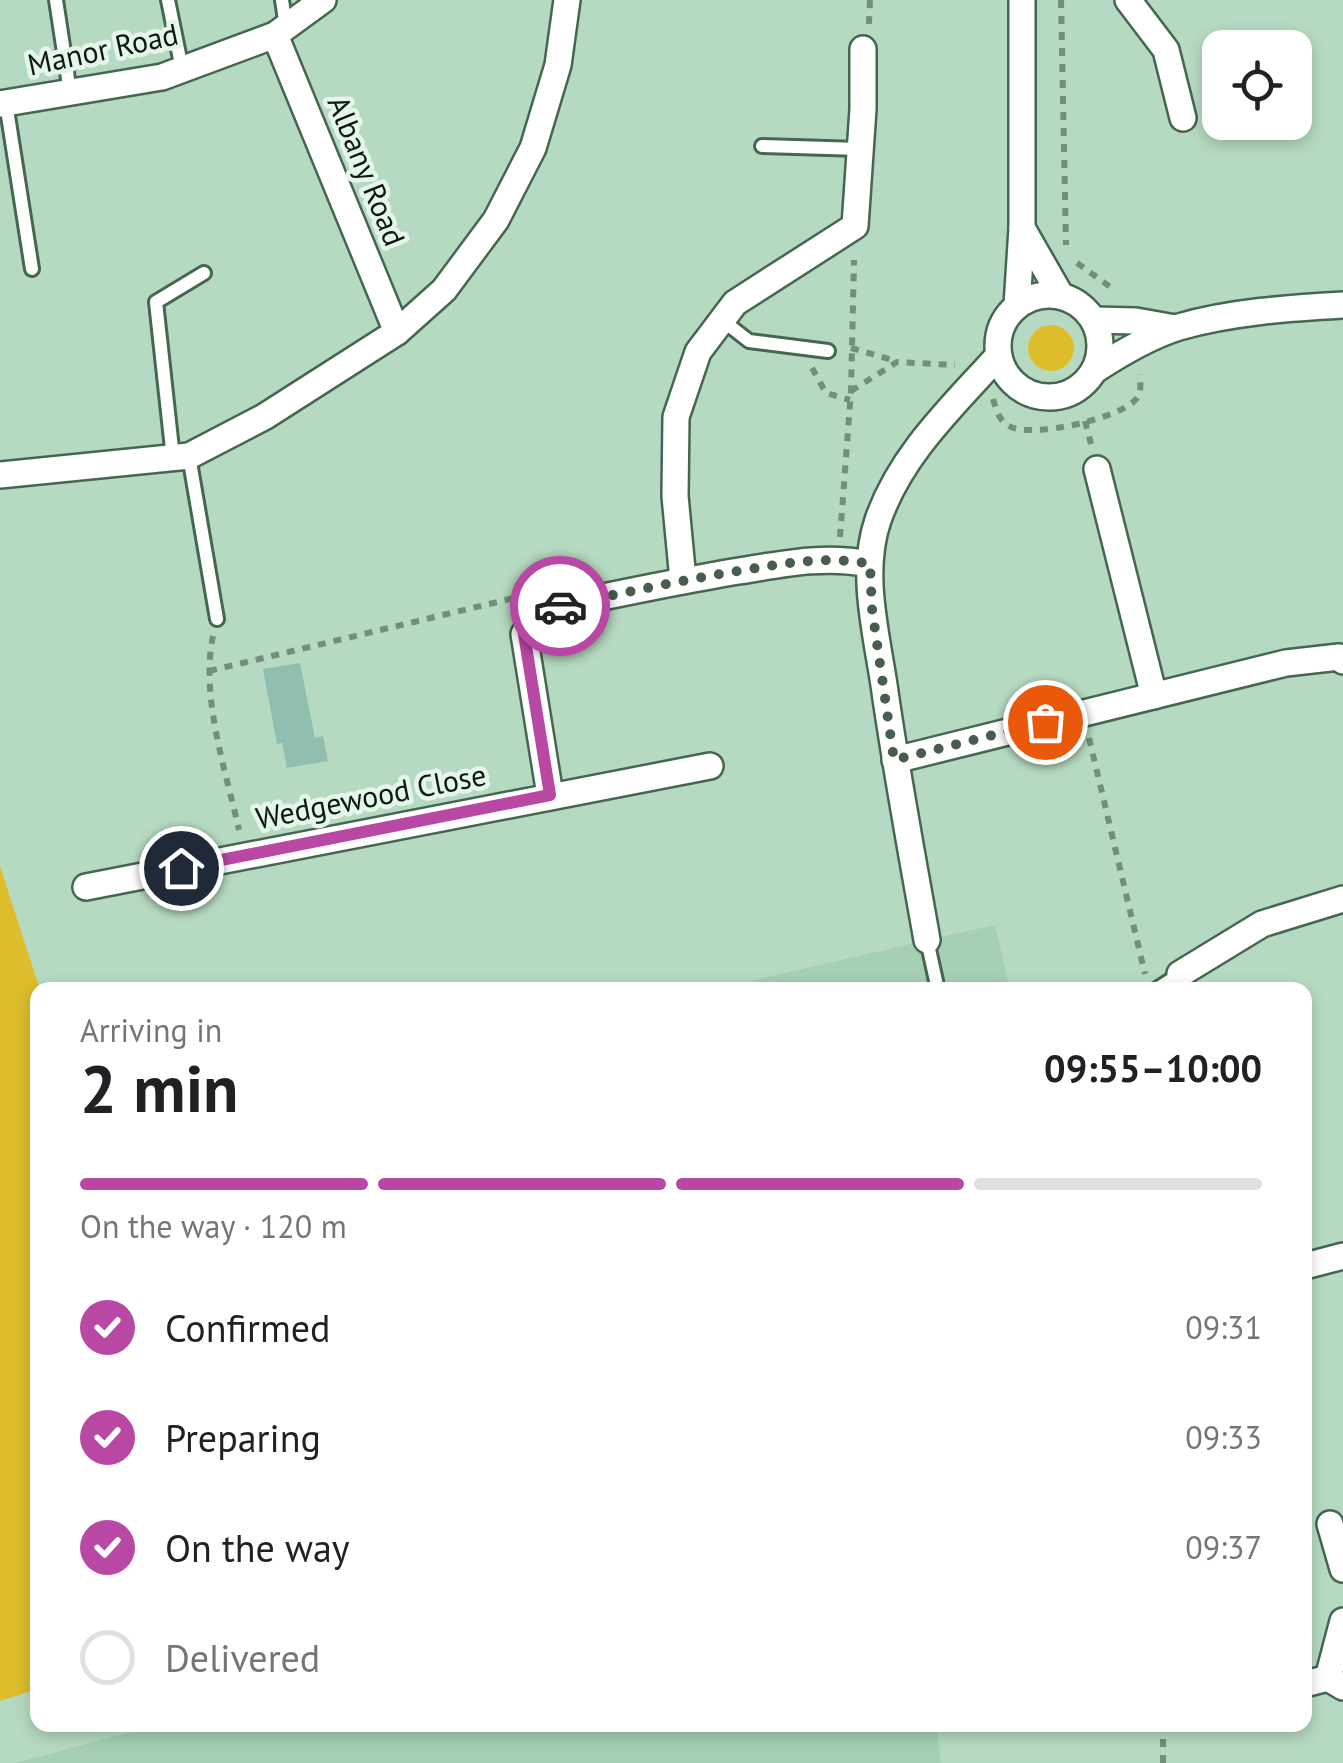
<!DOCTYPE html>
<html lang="en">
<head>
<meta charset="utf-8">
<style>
  :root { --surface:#fff; --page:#f2f2f2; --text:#202124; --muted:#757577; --line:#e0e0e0; --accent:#b848a4 }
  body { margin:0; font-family:"PT Sans",sans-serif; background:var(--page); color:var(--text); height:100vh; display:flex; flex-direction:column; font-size:38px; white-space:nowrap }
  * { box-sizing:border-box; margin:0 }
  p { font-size:32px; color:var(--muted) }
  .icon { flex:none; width:55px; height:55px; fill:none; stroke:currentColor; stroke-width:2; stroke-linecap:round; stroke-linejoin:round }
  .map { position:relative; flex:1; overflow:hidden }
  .side { position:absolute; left:30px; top:982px; width:1282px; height:750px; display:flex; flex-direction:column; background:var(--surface); border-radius:20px; box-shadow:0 5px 15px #0003 }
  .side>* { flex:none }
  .buttons { position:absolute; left:1202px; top:30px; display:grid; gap:20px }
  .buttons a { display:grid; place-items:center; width:110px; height:110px; border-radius:20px; background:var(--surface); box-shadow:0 5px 15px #0003; font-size:50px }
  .pin { position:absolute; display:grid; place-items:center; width:85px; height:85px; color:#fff; margin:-42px; border:5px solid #fff; border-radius:50%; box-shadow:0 2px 10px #0007 }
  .courier { position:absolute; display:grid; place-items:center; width:100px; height:100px; margin:-50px; border:8px solid #b848a4; border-radius:50%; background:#fff; color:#222; box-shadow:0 2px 12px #0007 }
  .head em { font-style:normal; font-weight:600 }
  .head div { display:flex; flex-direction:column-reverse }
  .head { display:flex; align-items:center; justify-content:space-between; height:170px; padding:0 50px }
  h1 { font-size:65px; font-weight:600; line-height:75px }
  .bar { display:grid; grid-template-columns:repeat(4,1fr); gap:15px 10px; align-content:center; height:120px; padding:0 50px }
  .bar i { height:12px; border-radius:8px; background:var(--line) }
  .bar .active { background:var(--accent) }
  .bar p { grid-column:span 4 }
  ol { padding:0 50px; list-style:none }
  li { display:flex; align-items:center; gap:30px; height:110px }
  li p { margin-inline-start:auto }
  li .icon { padding:10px; border-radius:50%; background:var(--accent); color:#fff; stroke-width:4 }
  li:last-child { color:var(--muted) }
  li i { width:55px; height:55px; border:5px solid var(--line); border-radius:50% }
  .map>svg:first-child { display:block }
</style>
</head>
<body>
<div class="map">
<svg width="1343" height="1763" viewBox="0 0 1343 1763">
  <rect width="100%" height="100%" fill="#b6dac1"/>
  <g fill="#a5d0b3">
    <polygon points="995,925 1010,990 713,990 927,940"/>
    <polygon points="158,1725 936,1725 941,1763 15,1763"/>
  </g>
  <g fill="#debd2c">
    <circle cx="1051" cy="348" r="23"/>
    <polygon points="0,866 40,990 37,1689 0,1701"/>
  </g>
  <polygon fill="#90beb1" points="300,663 315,738 323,736 328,761 287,768 282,743 277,744 263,669"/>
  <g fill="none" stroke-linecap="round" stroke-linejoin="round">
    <g stroke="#456650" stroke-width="18">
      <g id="service">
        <polyline points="56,0 70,92"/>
        <polyline points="168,0 182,69"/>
        <polyline points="282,0 286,27"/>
        <polyline points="6,103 32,269"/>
        <polyline points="762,146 860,149"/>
        <polyline points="722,320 749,341 828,351"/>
        <polyline points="189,456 217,619"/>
        <polyline points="173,458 156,302 204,273"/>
        <polyline points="927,940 938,990"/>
        <polyline points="1155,990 1180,974"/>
      </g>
    </g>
    <g stroke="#456650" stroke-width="30">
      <g id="minor">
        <polyline points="1128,0 1166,50 1183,118"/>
        <polyline points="275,35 397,332"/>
        <polyline points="0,104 162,77 275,35 323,0"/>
        <polyline points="1022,228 1061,296"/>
        <circle cx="1049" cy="346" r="51"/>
        <polyline points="1017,306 1022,228 1022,0"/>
        <polyline points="1094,320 1136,321 1175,328"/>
        <path d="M 1095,370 C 1121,353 1150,336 1179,327 C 1230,312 1290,308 1343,305"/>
        <polyline points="1097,469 1154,696"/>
        <polyline points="0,475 189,456 264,417 397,332 444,290 496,220 533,148 558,65 567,0"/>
        <polyline points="683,580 675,496 676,417 698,352 735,303 855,226 863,109 863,49"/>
        <polyline points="895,760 1286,663 1339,657 1343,661"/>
        <path d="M 550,795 L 524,634 L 541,610 C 607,596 672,582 739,571 C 783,564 825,555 869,564"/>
        <polyline points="86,887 710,766"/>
        <path d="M 927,940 C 912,855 896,770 884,685 C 876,632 860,572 878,520 C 901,454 953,406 998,356"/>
        <polyline points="1180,974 1262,924 1343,899"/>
        <polyline points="1305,1266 1343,1256"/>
        <polyline points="1330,1524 1343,1569"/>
        <polyline points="1328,1678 1343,1621"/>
        <polyline points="1305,1684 1328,1678 1343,1687"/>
      </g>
    </g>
    <g stroke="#738e7b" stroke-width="6" stroke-dasharray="8 8" stroke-linecap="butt">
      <polyline points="1061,0 1066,245"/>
      <polyline points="869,24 870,0"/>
      <polyline points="1077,263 1116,291"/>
      <polyline points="851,348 896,361"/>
      <polyline points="812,368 826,393 850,400"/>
      <polyline points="851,391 897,362 955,365"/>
      <path d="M 993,399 C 996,409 999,421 1009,426 C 1031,439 1123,418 1137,398 C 1142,390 1140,383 1140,374"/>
      <polyline points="1085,421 1091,444"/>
      <polyline points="840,537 851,391 854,260"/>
      <path d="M 213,636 C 200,696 226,771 239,830"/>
      <polyline points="209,671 514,598"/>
      <polyline points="1089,738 1145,974"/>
      <polyline points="1163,1763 1163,1725"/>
    </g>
    <use href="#service" stroke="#fff" stroke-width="12"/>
    <use href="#minor" stroke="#fff" stroke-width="25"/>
  </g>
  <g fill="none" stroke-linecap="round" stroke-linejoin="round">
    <path stroke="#485d4e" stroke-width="10" stroke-dasharray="0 18" d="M 560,606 C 619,594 678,581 738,571 C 783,564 824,555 870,564 L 872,609 L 894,760 L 1045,722"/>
    <polyline stroke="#b848a4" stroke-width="12" points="181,868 550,795 524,634 541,610 560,606"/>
  </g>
  <g text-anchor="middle" stroke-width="9" stroke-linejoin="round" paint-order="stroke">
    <g font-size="30" fill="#0c1910" stroke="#e3f6e9">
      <text transform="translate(103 50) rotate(-12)" y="10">Manor Road</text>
      <text transform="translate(366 171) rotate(68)" y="10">Albany Road</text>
      <text transform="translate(371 797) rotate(-11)" y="10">Wedgewood Close</text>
    </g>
  </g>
</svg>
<div class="buttons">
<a><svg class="icon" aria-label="locate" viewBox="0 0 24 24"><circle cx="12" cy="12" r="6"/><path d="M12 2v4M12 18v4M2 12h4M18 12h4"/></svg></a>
</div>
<div class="pin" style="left:1045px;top:722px;background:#ea580c"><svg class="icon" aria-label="bag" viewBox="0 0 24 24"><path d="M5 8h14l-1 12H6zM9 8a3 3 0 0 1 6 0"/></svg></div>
<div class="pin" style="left:181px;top:868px;background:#1f2937"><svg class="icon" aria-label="home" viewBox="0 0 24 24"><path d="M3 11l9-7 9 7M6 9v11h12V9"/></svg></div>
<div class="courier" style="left:560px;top:606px"><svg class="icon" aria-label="car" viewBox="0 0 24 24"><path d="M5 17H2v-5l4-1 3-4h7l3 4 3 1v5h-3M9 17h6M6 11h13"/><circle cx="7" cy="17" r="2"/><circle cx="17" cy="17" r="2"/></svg></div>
<section class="side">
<div class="head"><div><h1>2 min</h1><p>Arriving in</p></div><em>09:55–10:00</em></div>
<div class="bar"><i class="active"></i><i class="active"></i><i class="active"></i><i></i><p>On the way · 120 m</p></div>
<ol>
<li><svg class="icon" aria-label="check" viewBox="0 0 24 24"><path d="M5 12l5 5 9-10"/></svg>Confirmed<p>09:31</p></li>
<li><svg class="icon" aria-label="check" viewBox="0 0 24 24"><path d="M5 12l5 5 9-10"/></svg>Preparing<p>09:33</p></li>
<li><svg class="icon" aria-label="check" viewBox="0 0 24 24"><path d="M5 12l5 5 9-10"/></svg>On the way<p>09:37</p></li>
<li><i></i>Delivered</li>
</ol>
</section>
</div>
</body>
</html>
